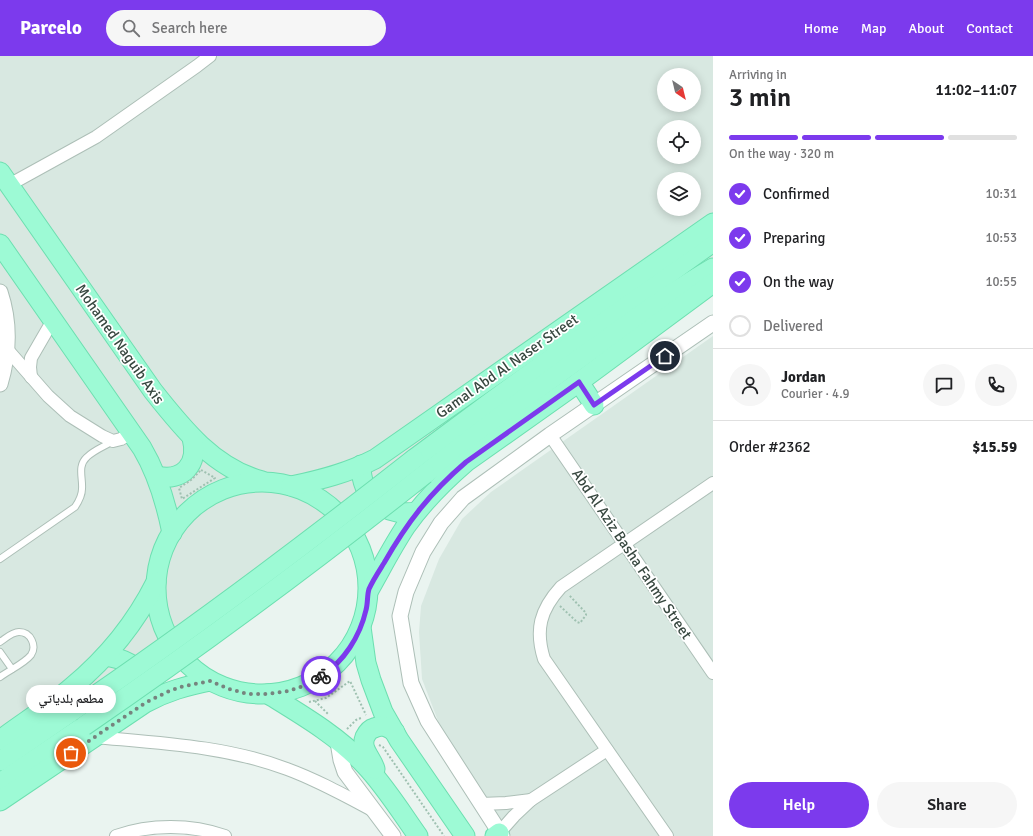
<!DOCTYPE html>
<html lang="en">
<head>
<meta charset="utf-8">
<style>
  :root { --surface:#fff; --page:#f6f6f6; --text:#202124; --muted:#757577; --line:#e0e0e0; --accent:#7c3aed }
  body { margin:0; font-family:Signika,"Noto Naskh Arabic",sans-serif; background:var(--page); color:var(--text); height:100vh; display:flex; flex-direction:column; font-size:15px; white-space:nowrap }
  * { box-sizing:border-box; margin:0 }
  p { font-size:13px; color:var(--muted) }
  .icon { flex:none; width:22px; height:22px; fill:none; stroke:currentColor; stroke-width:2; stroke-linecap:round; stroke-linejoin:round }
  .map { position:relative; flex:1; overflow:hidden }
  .panel { display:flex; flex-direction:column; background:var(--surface); width:320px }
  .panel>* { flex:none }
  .needle { width:26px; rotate:145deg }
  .fabs { position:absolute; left:657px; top:12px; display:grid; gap:8px }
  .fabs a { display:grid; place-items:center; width:44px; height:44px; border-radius:50%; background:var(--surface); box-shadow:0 2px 10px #0003; font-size:20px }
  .pin { position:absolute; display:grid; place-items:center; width:34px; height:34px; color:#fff; margin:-17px; border:2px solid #fff; border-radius:50%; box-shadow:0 1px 4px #0007 }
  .courier { position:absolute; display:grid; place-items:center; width:40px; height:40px; margin:-20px; border:3px solid #7c3aed; border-radius:50%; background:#fff; color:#222; box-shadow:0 1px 5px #0007 }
  .bubble { position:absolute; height:28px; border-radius:14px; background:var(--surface); box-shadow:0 2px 10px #0003; font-size:13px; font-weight:600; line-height:28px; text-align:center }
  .headline em { font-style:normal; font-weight:600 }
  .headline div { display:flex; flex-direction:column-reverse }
  .headline { display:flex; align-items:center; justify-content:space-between; height:68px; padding:0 16px }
  h1 { font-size:26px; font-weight:600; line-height:30px }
  .bar { display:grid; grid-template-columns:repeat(4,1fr); gap:6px 4px; align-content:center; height:48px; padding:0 16px }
  .bar i { height:5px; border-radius:3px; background:var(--line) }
  .bar .current { background:var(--accent) }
  .bar p { grid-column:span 4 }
  .line { display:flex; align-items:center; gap:10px; padding:0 16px; border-top:1px solid var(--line) }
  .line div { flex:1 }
  .round { display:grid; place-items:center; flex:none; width:42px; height:42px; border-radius:21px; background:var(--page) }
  ol { padding:0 16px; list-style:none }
  li { display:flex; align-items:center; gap:12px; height:44px }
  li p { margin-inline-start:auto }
  li .icon { padding:4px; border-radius:50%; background:var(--accent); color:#fff; stroke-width:4 }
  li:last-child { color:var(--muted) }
  li i { width:22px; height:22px; border:2px solid var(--line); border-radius:50% }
  .cta { display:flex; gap:8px; margin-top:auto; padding:8px 16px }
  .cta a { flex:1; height:46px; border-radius:24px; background:var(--accent); color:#fff; font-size:16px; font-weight:600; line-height:46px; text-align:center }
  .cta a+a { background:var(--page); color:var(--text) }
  header { display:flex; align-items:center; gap:24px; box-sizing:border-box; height:56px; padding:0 20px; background:var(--accent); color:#fff }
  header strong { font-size:19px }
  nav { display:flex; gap:22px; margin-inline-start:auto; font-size:14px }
  .search { width:280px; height:36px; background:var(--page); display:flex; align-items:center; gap:10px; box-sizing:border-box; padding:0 14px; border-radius:22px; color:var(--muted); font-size:15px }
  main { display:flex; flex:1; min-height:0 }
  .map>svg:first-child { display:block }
</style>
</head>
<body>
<header>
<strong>Parcelo</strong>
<div class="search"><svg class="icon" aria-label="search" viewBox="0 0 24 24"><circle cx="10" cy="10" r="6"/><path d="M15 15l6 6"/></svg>Search here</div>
<nav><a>Home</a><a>Map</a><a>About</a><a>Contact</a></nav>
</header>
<main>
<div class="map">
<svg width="713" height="780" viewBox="0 0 713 780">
  <rect width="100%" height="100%" fill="#eaf4f0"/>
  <g fill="#d8e8e1" fill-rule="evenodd">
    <path d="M 0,0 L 713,0 L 713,237 L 264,541 L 0,724 ZM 664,19 L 694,19 L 694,49 L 664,49 ZM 664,71 L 694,71 L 694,101 L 664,101 ZM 664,123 L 694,123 L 694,153 L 664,153 Z"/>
    <polygon points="713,280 713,780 511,780 443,678 422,623 419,576 421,550 439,503 462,463 491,436"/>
  </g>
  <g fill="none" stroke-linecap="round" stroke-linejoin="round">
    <g stroke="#adbfb7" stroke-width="8">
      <g id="service">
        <path d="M 0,503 L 75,451 C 79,445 82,440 82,433 C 83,422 77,410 87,401 C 94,394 105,390 113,385"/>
        <path d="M 0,586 C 6,582 12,576 19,576 C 31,576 37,590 31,599 C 25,607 8,615 0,621"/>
        <polyline points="0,596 12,613"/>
      </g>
    </g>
    <g stroke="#adbfb7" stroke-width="14">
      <g id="minor">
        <polyline points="9,129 96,81 197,10 210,0"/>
        <polyline points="6,292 48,340 70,360 102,380 113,385 121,383 133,376"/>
        <polyline points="31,321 30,311 31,302 53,264"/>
        <polyline points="550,379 713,617"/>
        <path d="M 95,681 C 159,687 226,690 287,713 C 317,724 344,739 372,754"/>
        <polyline points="481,748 506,747 531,744"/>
        <polyline points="499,777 514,760 531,744 607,694"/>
        <path d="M 116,780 C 150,768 191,768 225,780"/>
        <path d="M 667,780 L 544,603 C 535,574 540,554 561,531 L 713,427"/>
      </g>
    </g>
    <g stroke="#adbfb7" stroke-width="17">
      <g id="tertiary">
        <path d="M 0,236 C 10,266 9,298 0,328"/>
        <polyline points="338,686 341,704 345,716 393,780"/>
        <polyline points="502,780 428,665 411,627 400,560 406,536 423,496 441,467 463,442 550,379 713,267"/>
      </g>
    </g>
    <g stroke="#6ddfb0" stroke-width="21">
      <g id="primary">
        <path d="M 0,116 L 153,335 C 183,373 214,412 262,425"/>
        <path d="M 0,188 L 142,392 C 158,419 166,447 172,477"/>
        <polyline points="579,326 594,349"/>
        <polyline points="414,403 492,345 713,186"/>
        <path d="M 361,409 C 361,442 385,461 416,456"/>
        <path d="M 425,418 C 487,370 550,323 614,278 C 646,255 679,232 713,212"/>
        <path d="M 157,420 C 183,426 199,408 192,382"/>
        <circle cx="262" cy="532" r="106"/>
        <path d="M 291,430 C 320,424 348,417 375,403 L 713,167"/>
        <path d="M 369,534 C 381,513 392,491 406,470 C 423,446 444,425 466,406 L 579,326 L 713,227"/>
        <polyline points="361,571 366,607 371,624 383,656 399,684 465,780"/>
        <path d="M 105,600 C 122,602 136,608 146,623"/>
        <path d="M 268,638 C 302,659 338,680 365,709 C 385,730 401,756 418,780"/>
        <path d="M 0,684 C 24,666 50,650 72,631 C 107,602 136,566 156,526"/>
        <polyline points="0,705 71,656"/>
        <path d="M 375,713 C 372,702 360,693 365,681 C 367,677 370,673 374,672 C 382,668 388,671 395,676"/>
        <polyline points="0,727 84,670"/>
        <path d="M 0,745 L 145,647 C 167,635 186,630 210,625"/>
        <polyline points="495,780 499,777"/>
      </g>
    </g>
    <g stroke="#9fc1b1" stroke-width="2" stroke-dasharray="2 2" stroke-linecap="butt">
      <polygon points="201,414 215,422 182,443 179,432 191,424"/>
      <polyline points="560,550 577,566 580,567 586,559 586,557 569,539"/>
      <polyline points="315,645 328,658"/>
      <polyline points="309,646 326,642 350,625 366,659"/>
      <polyline points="347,673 356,664 361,662"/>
      <polyline points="379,689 383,691 444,780"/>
    </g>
    <use href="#service" stroke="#fff" stroke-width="6"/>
    <use href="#minor" stroke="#fff" stroke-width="12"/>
    <use href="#tertiary" stroke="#fff" stroke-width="15"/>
    <use href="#primary" stroke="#9dfad5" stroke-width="19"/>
    <g stroke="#6ddfb0" stroke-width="21" stroke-linecap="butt">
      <g id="primary-bridge">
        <path d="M 71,656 C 189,576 302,491 414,403"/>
        <path d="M 84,670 C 201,590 314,506 425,418"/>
      </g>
    </g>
    <use href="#primary-bridge" stroke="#9dfad5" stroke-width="19"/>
  </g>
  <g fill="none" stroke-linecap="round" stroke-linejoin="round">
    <polyline stroke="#76847e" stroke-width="4" stroke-dasharray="0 7.2" points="71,697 145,647 167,636 180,631 210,625 229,633 248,638 268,638 288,635 307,629 321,620"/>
    <path stroke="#7c3aed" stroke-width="5" d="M 321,620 C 344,606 360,580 366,554 C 368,547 367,539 369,533 C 373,524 379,515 384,507 C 408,465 430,437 466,406 L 579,326 L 594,349 L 665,300"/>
  </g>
  <g text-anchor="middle" stroke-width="3.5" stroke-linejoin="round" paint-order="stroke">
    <g font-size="15" fill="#384840" stroke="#fff">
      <text transform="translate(120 288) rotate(55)" y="5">Mohamed Naguib Axis</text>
      <text transform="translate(507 310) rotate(-35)" y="5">Gamal Abd Al Naser Street</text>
      <text transform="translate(632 498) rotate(56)" y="5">Abd Al Aziz Basha Fahmy Street</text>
    </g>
  </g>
</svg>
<div class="fabs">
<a><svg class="needle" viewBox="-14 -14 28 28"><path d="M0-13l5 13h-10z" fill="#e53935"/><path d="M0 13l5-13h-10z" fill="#757577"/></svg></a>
<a><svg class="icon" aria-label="locate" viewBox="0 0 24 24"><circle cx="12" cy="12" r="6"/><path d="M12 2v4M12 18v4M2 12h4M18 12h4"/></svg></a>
<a><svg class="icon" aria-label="layers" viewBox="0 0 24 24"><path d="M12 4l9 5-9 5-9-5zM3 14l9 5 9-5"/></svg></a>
</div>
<div class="pin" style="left:71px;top:697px;background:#ea580c"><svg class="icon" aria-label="bag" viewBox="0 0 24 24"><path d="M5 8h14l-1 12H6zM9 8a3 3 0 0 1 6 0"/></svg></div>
<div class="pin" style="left:665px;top:300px;background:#1f2937"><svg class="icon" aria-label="home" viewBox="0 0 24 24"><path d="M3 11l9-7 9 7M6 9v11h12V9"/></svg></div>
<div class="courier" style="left:321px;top:620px"><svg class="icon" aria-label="bike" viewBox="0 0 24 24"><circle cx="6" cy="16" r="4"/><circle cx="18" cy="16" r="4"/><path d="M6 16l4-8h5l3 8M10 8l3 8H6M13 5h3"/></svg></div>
<div class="bubble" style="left:26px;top:629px;width:90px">مطعم بلدياتي</div>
</div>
<section class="panel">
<div class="headline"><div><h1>3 min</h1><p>Arriving in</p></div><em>11:02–11:07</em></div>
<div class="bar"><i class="current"></i><i class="current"></i><i class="current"></i><i></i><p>On the way · 320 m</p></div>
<ol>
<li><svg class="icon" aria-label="check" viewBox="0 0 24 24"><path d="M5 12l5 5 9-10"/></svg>Confirmed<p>10:31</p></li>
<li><svg class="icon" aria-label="check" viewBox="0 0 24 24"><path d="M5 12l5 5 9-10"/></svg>Preparing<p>10:53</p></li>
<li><svg class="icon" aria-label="check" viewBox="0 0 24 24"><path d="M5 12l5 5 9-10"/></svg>On the way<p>10:55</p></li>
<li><i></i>Delivered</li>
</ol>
<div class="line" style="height:72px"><a class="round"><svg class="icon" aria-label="person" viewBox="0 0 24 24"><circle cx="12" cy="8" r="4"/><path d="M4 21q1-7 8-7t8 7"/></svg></a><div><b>Jordan</b><p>Courier · 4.9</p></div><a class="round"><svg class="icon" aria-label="chat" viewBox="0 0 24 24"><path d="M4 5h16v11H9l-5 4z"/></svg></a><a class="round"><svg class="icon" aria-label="phone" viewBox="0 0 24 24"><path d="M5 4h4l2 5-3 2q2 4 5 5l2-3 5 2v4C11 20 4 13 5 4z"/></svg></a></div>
<div class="line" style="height:52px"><div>Order #2362</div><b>$15.59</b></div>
<div class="cta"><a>Help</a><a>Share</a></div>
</section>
</main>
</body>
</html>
